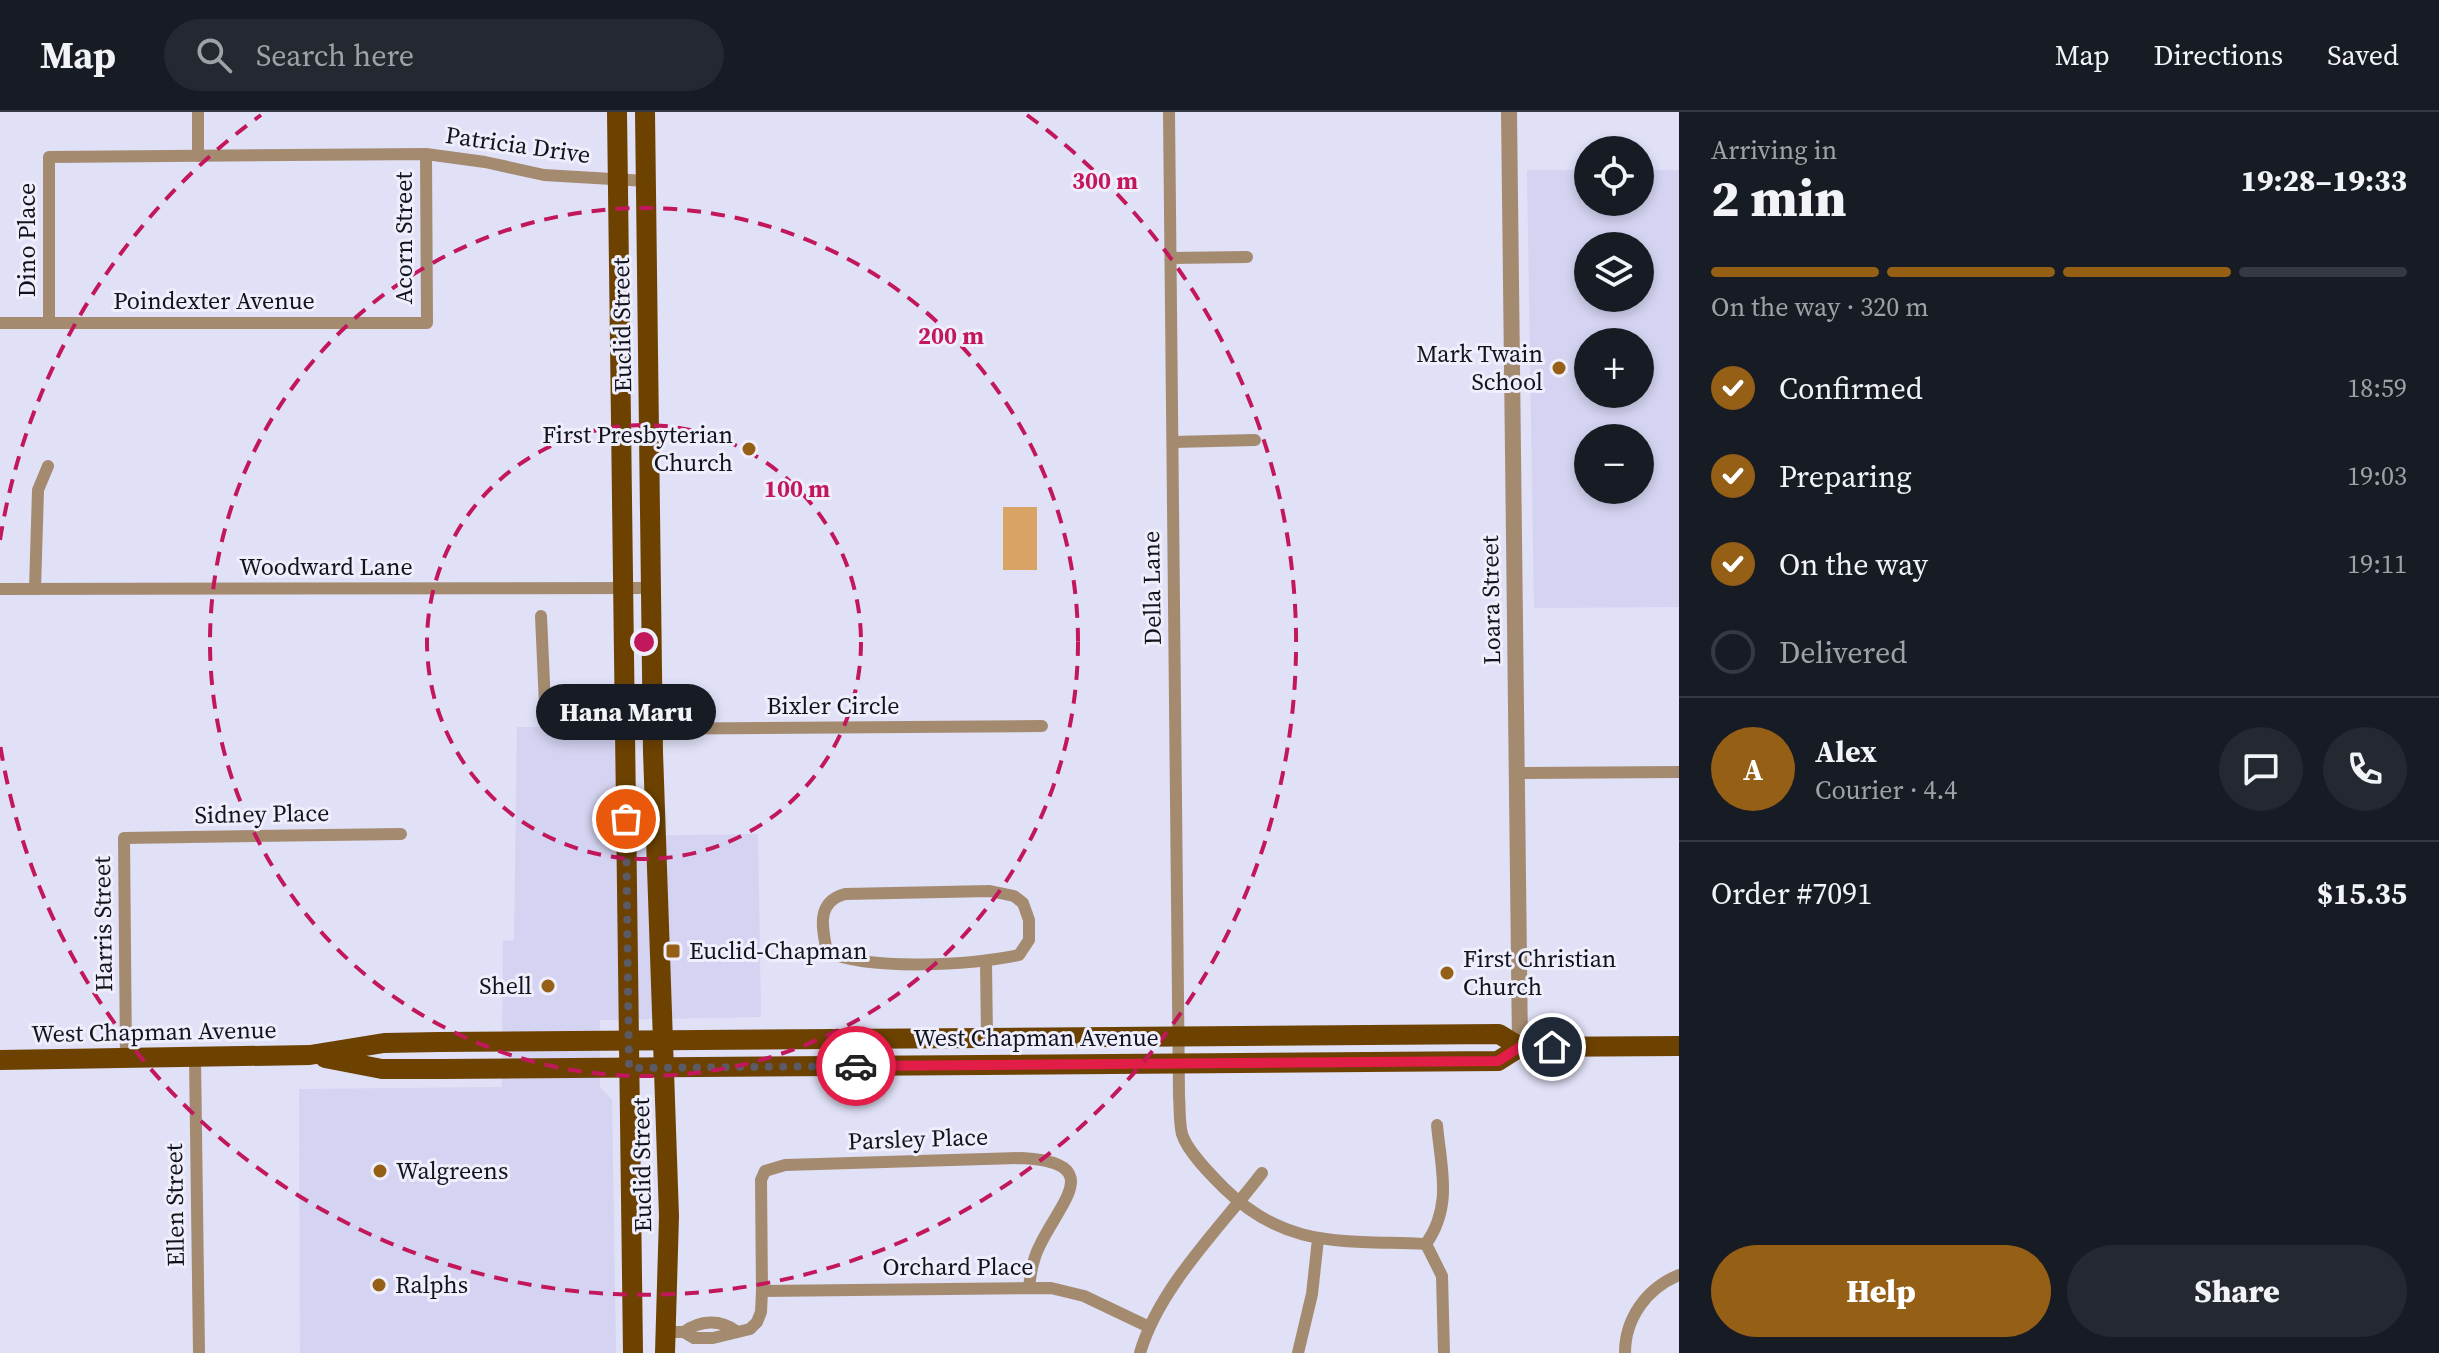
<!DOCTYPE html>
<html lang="en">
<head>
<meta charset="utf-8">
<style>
  :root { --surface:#171b24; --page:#242831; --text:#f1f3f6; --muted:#9ea1a6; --line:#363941; --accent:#955f16 }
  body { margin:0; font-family:"Source Serif 4",serif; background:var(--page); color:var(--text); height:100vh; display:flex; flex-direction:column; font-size:30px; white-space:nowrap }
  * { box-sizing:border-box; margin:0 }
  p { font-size:26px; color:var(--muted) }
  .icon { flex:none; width:44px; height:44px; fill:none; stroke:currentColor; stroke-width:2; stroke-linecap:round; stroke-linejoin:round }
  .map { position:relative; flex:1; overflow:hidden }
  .sheet { display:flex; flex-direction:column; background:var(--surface); width:760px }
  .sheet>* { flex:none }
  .buttons { position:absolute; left:1574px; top:24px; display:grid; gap:16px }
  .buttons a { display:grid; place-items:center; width:80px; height:80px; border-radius:50%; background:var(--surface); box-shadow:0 4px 12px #0003; font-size:40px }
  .pin { position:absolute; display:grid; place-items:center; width:68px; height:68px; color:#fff; margin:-34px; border:4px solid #fff; border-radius:50%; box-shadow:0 2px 8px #0007 }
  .courier { position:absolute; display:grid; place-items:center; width:80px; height:80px; margin:-40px; border:6px solid #e11d48; border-radius:50%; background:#fff; color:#222; box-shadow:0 2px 10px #0007 }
  .bubble { position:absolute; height:56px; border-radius:28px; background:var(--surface); box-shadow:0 4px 12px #0003; font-size:26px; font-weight:800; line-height:56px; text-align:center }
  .headline em { font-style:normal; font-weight:800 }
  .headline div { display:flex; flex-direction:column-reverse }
  .headline { display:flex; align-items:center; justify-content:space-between; height:136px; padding:0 32px }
  h1 { font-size:52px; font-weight:800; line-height:60px }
  .bar { display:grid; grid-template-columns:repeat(4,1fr); gap:12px 8px; align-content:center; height:96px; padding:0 32px }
  .bar i { height:10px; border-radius:6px; background:var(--line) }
  .bar .selected { background:var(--accent) }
  .bar p { grid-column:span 4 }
  .line { display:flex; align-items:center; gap:20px; padding:0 32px; border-top:2px solid var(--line) }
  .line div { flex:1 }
  .round { display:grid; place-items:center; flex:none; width:84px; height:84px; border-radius:42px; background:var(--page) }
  ol { padding:0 32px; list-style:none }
  li { display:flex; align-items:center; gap:24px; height:88px }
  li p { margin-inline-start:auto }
  li .icon { padding:8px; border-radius:50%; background:var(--accent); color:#fff; stroke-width:4 }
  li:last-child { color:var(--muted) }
  li i { width:44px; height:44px; border:4px solid var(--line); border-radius:50% }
  .primary-button { display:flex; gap:16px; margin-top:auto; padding:16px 32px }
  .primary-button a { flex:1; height:92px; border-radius:48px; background:var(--accent); color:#fff; font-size:32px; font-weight:800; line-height:92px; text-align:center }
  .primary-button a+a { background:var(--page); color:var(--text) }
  header { display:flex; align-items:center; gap:48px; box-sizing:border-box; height:112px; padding:0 40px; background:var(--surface); border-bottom:2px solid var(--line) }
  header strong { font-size:38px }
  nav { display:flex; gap:44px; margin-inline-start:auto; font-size:28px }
  .search { width:560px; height:72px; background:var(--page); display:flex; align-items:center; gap:20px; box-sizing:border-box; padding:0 28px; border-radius:44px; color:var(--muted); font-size:30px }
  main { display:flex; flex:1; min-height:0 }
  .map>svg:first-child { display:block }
</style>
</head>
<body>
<header>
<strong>Map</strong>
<div class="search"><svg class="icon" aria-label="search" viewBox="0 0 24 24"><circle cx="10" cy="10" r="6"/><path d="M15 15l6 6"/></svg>Search here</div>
<nav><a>Map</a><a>Directions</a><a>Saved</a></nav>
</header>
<main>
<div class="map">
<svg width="1679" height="1241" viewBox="0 0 1679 1241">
  <rect width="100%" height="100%" fill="#e0e0f7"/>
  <g fill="#d4d3f1" fill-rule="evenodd">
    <path d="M 1527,58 L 1588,58 L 1588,90 L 1640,90 L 1640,58 L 1679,58 L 1679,495 L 1534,496 ZM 1588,134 L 1640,134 L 1640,186 L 1588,186 ZM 1588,230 L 1640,230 L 1640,282 L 1588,282 ZM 1588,326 L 1640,326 L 1640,378 L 1588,378 Z"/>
    <polygon points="517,615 614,615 617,724 758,722 761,905 600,908 600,975 612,988 616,1241 300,1241 299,977 502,975 503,829 514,828"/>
  </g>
  <rect fill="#daa366" x="1003" y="395" width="34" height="63"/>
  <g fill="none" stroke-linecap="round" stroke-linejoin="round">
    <g stroke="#a48b70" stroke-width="12">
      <path d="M 1169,0 L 1179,984 C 1180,996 1179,1010 1182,1022 C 1187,1039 1211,1063 1224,1076 C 1287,1138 1344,1128 1426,1132"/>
      <polyline points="198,44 198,0"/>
      <polyline points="1171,146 1247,145"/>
      <polyline points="0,211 427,211 426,42"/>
      <polyline points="49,211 49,45 426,42 485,50 544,63 646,69"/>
      <polyline points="1173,330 1255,328"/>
      <polyline points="0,477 651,476"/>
      <polyline points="35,477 38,378 48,354"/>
      <polyline points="541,504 545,593 624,591"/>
      <polyline points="625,617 1042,614"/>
      <polyline points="1517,661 1679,660"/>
      <path d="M 990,779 L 1014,784 L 1023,791 L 1029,808 L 1029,828 L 1019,843 C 971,853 872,859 827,840 C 822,815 816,790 845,782 Z"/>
      <polyline points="986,850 987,926"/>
      <polyline points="195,945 199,1241"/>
      <polyline points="126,946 124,726 401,722"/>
      <path d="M 1426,1132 C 1453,1093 1441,1057 1437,1013"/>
      <polyline points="1426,1132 1442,1164 1444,1241"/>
      <polyline points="762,1179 1051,1176 1084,1184 1147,1214"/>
      <path d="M 665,1220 L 684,1220 L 694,1226 L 713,1226 L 750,1217 L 757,1210 L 761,1200 L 762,1179 L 761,1068 L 765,1059 L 785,1053 L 1022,1046 C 1106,1051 1061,1089 1040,1133 C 1033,1146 1031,1160 1029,1175"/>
      <path d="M 684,1220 C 700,1208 720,1207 736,1219"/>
      <path d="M 1140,1241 C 1159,1175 1220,1116 1262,1061"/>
      <polyline points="1298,1241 1312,1182 1318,1127"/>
      <path d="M 1625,1241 C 1625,1206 1647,1176 1679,1163"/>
    </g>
    <polyline stroke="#a48b70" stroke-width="16" points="1509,0 1520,935"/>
    <g stroke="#6d4200" stroke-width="20">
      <polyline points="617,0 633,1241"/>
      <polyline points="645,0 653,640 669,1104 665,1241"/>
      <polyline points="325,946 382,957 442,957 1498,949 1520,935 1679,934"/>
      <polyline points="0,948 310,943 384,931 439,930 1499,922 1520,935"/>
    </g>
  </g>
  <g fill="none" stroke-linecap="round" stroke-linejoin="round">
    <polyline stroke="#5b5b68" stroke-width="8" stroke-dasharray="0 14.4" points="626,707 629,956 856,954"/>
    <polyline stroke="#e11d48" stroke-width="10" points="856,954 1498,949 1520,935 1552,935"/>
  </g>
  <g fill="none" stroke="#c2185b" stroke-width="4" stroke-dasharray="14 10">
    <circle cx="644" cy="530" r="217"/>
    <circle cx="644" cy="530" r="434"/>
    <path d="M0 428A652 652 0 0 1 261 3M1027 3A652 652 0 1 1 0 632"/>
  </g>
  <g fill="#955f16" stroke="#eeeefc" stroke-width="3">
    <circle cx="1559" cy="256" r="8"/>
    <circle cx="749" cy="337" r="8"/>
    <rect x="665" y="831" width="16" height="16" rx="4"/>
    <circle cx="1447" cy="861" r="8"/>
    <circle cx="548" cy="874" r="8"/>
    <circle cx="380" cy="1059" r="8"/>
    <circle cx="379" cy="1173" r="8"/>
  </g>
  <g text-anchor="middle" stroke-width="6" stroke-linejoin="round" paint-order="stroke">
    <g font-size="24" fill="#13131b" stroke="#eeeefc">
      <text transform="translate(518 33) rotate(8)" y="8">Patricia Drive</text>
      <text transform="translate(404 126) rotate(-90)" y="8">Acorn Street</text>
      <text transform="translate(27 128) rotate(-90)" y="8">Dino Place</text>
      <text x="214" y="197">Poindexter Avenue</text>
      <text transform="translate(622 213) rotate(-91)" y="8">Euclid Street</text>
      <text x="326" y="463">Woodward Lane</text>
      <text transform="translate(1152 476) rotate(-91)" y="8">Della Lane</text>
      <text transform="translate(1491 488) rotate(-91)" y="8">Loara Street</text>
      <text x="833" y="602">Bixler Circle</text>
      <text transform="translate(262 702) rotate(-1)" y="8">Sidney Place</text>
      <text transform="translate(103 812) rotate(-91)" y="8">Harris Street</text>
      <text transform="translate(154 920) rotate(-1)" y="8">West Chapman Avenue</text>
      <text x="1036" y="934">West Chapman Avenue</text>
      <text transform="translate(918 1027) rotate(-2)" y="8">Parsley Place</text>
      <text transform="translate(642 1053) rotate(-91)" y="8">Euclid Street</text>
      <text transform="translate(175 1093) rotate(-91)" y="8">Ellen Street</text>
      <text x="958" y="1163">Orchard Place</text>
    </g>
    <g font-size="24" fill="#13131b" stroke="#eeeefc" text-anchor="start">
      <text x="1543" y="250" text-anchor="end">Mark Twain<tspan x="1543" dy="28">School</tspan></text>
      <text x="733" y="331" text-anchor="end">First Presbyterian<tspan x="733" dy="28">Church</tspan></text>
      <text x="689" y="847">Euclid-Chapman</text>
      <text x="1463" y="855">First Christian<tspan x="1463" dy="28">Church</tspan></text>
      <text x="532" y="882" text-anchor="end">Shell</text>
      <text x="396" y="1067">Walgreens</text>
      <text x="395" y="1181">Ralphs</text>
    </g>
  </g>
  <circle cx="644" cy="530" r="12" fill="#c2185b" stroke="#eeeefc" stroke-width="4"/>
  <g font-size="24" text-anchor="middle" font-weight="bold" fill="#c2185b" stroke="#eeeefc" stroke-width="6" stroke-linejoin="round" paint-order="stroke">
    <text x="1105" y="77">300 m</text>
    <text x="951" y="232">200 m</text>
    <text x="797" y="385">100 m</text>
  </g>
</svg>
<div class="buttons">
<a><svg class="icon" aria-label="locate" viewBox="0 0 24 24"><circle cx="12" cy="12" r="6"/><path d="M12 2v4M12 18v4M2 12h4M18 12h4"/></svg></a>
<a><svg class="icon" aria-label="layers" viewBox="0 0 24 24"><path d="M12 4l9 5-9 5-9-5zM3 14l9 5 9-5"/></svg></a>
<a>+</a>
<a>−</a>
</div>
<div class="pin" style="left:626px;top:707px;background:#ea580c"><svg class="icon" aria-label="bag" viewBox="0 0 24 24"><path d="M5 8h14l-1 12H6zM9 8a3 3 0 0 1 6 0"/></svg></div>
<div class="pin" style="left:1552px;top:935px;background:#1f2937"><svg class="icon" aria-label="home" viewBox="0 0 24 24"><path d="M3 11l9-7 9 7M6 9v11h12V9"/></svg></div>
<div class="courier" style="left:856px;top:954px"><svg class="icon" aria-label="car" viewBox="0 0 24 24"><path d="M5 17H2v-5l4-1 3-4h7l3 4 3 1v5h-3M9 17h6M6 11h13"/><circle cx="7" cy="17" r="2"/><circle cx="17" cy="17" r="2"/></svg></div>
<div class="bubble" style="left:536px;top:572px;width:180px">Hana Maru</div>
</div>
<section class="sheet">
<div class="headline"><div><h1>2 min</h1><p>Arriving in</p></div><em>19:28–19:33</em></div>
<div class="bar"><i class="selected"></i><i class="selected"></i><i class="selected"></i><i></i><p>On the way · 320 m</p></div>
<ol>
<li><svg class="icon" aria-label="check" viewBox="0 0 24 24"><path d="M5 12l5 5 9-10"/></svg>Confirmed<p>18:59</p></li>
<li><svg class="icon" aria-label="check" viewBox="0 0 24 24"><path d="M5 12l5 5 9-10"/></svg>Preparing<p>19:03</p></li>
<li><svg class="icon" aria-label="check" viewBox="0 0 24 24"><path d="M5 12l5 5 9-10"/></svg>On the way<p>19:11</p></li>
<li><i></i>Delivered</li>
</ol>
<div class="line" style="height:144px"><b class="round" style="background:var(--accent);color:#fff">A</b><div><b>Alex</b><p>Courier · 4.4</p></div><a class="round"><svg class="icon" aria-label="chat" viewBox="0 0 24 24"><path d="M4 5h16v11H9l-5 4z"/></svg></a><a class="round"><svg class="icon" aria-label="phone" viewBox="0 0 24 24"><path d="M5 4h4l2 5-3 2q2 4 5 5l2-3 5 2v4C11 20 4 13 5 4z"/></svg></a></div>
<div class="line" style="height:104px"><div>Order #7091</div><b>$15.35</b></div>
<div class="primary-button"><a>Help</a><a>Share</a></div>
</section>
</main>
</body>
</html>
